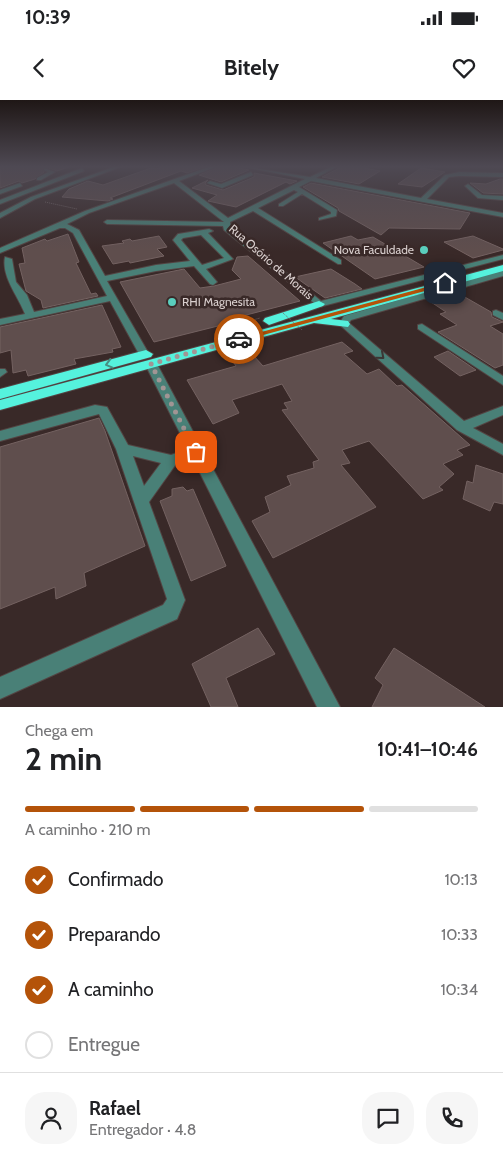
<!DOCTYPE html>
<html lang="pt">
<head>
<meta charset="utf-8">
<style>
  :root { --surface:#fff; --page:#f6f6f6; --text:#202124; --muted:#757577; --line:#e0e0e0; --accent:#b45309 }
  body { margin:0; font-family:Cabin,sans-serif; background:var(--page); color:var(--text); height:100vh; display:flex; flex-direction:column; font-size:19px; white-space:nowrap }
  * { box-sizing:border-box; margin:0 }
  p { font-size:16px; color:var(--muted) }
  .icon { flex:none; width:28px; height:28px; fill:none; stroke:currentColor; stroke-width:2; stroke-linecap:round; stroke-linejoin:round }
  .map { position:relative; height:607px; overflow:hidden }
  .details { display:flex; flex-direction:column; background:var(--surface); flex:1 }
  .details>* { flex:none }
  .pin { position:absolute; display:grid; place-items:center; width:42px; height:42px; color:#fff; margin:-21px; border-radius:10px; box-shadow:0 2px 8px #0006 }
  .courier { position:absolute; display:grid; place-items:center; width:50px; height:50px; margin:-25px; border:4px solid #b45309; border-radius:50%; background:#fff; color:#222; box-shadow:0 1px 6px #0007 }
  .headline em { font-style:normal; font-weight:700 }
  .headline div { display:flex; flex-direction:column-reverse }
  .headline { display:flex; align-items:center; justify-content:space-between; height:85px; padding:0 25px }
  h1 { font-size:32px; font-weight:700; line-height:38px }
  .bar { display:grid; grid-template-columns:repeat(4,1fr); gap:8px 5px; align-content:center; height:60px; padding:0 25px }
  .bar i { height:6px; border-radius:4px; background:var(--line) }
  .bar .active { background:var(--accent) }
  .bar p { grid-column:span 4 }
  .line { display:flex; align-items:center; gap:12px; padding:0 25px; border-top:1px solid var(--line) }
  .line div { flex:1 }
  .round { display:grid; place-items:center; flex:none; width:52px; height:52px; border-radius:20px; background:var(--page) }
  ol { padding:0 25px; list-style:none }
  li { display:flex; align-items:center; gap:15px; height:55px }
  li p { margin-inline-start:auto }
  li .icon { padding:5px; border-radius:50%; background:var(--accent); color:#fff; stroke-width:4 }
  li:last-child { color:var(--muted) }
  li i { width:28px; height:28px; border:2px solid var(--line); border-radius:50% }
  .status { display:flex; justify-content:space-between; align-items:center; height:35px; padding:0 25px; background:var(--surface); direction:ltr }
  .status svg { height:14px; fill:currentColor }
  header { display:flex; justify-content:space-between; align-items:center; height:65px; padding:0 25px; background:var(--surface); font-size:22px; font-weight:700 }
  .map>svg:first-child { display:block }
</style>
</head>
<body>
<div class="status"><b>10:39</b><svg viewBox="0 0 49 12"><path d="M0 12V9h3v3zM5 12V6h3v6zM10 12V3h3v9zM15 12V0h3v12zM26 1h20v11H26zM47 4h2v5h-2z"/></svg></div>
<header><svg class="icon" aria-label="back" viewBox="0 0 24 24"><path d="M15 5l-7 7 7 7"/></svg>Bitely<svg class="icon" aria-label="heart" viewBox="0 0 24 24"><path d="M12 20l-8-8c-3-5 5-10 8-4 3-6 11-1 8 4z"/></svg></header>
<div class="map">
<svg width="503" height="607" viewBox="0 0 503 607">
  <rect width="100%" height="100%" fill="#392928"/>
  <g fill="#5f4e4d" stroke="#746261">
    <polygon points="0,66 69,66 69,67 57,71 43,66 44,72 35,79 22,83 19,81 0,88"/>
    <polygon points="166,66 207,66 187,73 181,71 110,98 113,99 108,101 62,97 69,89 88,81 103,85 151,68 156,69"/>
    <polygon points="220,66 228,66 249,70 221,82 199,75"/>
    <polygon points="343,66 369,66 364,68 380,71 359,84 322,77"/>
    <polygon points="421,68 445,72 422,87 398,84"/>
    <polygon points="254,73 297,81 290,84 286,82 236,107 208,101 217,95 192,88 208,80 205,83 206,85 223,90 254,77"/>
    <polygon points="500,79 503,79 503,94 483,93 470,83 486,84"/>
    <polygon points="311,83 470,113 460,129 389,128 381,135 339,111 338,108 303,87"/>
    <polygon points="68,134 79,162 76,163 91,194 96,193 98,196 43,208 41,200 26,191 19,164 25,163 22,148 45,139 47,141"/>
    <polygon points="159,136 167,147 157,149 164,156 130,163 129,161 113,164 102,146 124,143 122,141 130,139 132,141"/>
    <polygon points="351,136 358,140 373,137 424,167 375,179 323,143"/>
    <polygon points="473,136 503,149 503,150 473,158 444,142"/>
    <polygon points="248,156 300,201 227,220 230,223 154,242 120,182 184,169 200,188 214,186 241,179 232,170 237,157"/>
    <polygon points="331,169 355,184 362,189 325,198 295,177"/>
    <polygon points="456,192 491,212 492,217 503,222 490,226 503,234 503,265 495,268 438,232 457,225 440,214 446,212 428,200"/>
    <polygon points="102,205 121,247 112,249 113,252 74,259 76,264 28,276 26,270 13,273 11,250 0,253 0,227"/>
    <polygon points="342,242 353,251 344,254 367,274 379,269 397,286 402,285 470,345 457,350 463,355 443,364 454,374 439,387 443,390 423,399 369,341 342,350 350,363 341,365 376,407 273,458 252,421 270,412 265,397 291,385 287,376 314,368 313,362 319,360 282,310 288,309 284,303 292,301 282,284 232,300 239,313 213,324 187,280 236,266 232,260 253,255 263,266"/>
    <polygon points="448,251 476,270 460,276 434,257"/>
    <polygon points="99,318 105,331 145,446 84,473 86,486 56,499 55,487 0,509 0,347"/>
    <polygon points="476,365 503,374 503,404 494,402 490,411 463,399 467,381 473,383"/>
    <polygon points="183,387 187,391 193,389 226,466 191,481 160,401 172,396 172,389"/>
    <polygon points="258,528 275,554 226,578 238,607 211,607 192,564"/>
    <polygon points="394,548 485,607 372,607 383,585 375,578"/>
  </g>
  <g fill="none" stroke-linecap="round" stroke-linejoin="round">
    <g stroke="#534443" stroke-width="2">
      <g id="minor">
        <polygon points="116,66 123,66 35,99 0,118 0,113 31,97"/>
        <path d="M 211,66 L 218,66 L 179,81 L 228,118 L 305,79 L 240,66 L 310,77 L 333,66 L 338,66 L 316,78 L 421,98 L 445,75 L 459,72 L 503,73 L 503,77 L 459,76 L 449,77 L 427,99 L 503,113 L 503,117 L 311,81 L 299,87 L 337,110 L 336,116 L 319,120 L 319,118 L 331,114 L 331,112 L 302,94 L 283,106 L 279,106 L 279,104 L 298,92 L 294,90 L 258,108 L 341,160 L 341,164 L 338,164 L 253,111 L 230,122 L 231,127 L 321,201 L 503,155 L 503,159 L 319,207 L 224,130 L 223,126 L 107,124 L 104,122 L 107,120 L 224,122 L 174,83 L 89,113 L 67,124 L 79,130 L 105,176 L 156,165 L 190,161 L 173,140 L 178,134 L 209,129 L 213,131 L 208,133 L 233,159 L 206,169 L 217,182 L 213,185 L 210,184 L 194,166 L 156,171 L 107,181 L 149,254 L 148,256 L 140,256 L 139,254 L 110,201 L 0,225 L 0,219 L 25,214 C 18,196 1,176 5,157 L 12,159 L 16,182 L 27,195 L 34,212 L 107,196 L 73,133 L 65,128 L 60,128 L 0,153 L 0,148 L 85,111 ZM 201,135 L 224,158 L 202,165 L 181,140 L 183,138 Z"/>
        <polygon points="44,68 55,72 41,80 37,80 37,78 48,72 44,70"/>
        <polygon points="82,68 84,71 0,104 0,100"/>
        <polygon points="251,72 253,75 222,88 207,83 210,81 221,84"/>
        <polygon points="20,83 22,86 0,94 0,90"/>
        <polygon points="468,84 482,95 503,96 503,100 478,98 465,86"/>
        <polygon points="503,170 503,176 351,220 349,223 464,321 503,306 503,315 473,328 503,344 503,355 457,330 339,224 344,216"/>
        <polygon points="496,210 503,213 503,220 493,215 493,211"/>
        <polygon points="422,224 503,276 503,285 418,229 418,225"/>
        <path d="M 151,261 L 157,264 L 340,607 L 317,607 L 193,359 L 176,364 L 149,402 L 185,500 L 177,519 L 0,599 L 0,577 L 163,505 L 167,499 L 116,349 L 99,314 L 0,341 L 0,331 L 95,305 L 107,307 L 128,345 L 171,355 L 188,349 L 145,264 ZM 133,356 L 161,363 L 144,386 Z"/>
        <polygon points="0,269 5,269 7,272 0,277"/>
      </g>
    </g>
    <g stroke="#534443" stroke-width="2">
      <g id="highway">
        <polygon points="503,165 503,171 331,219 348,221 350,224 348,227 314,223 0,310 0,300"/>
        <polygon points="319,201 325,204 323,206 269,225 263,221 265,218"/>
        <polygon points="146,250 153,254 151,257 0,299 0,289"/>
      </g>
    </g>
    <g stroke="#756867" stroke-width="1" stroke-dasharray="1 1" stroke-linecap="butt">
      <polyline points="45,102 77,109"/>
      <polyline points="247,227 246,222 260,218"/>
    </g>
    <use href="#minor" fill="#498077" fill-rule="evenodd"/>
    <use href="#highway" fill="#55f2dd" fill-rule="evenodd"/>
    <polyline stroke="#756867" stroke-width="1" stroke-dasharray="1 1" stroke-linecap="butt" points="283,213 302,230"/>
  </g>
  <defs><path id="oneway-chevron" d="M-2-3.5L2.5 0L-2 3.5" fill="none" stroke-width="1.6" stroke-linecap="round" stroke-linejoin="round" transform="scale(1.25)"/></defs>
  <use stroke="#3b3634" href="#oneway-chevron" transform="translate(381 256) rotate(41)"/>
  <use stroke="#478e82" href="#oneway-chevron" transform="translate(109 264) rotate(165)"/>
  <linearGradient id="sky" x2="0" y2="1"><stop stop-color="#1f1716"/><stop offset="0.44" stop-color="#4e4953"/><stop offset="1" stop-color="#4e4953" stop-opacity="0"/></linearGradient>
  <rect width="503" height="151" fill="url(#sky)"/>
  <polygon fill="#b45309" points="445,182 447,185 241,241 236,239"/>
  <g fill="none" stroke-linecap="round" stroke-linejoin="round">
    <polyline stroke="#a19594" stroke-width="5" stroke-dasharray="0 9" points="196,352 151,264 239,239"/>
  </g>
  <g fill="#5acebd" stroke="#392928" stroke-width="2">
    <circle cx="424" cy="150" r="5"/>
    <circle cx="172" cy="202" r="5"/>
  </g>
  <g text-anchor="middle" stroke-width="5" stroke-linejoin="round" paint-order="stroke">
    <g font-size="12" fill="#d9cfce" stroke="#392928" text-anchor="end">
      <text x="414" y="154">Nova Faculdade</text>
      <text x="182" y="206" text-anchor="start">RHI Magnesita</text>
    </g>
    <g font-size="12" fill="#d9cfce" stroke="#392928">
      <text transform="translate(271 162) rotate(41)" y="4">Rua Osório de Morais</text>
    </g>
  </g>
</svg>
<div class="pin" style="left:196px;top:352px;background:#ea580c"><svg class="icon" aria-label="bag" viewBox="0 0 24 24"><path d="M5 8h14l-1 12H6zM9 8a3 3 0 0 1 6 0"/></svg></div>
<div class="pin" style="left:445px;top:183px;background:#1f2937"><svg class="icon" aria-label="home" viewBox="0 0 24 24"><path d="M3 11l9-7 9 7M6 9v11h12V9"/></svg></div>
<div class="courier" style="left:239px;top:239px"><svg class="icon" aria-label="car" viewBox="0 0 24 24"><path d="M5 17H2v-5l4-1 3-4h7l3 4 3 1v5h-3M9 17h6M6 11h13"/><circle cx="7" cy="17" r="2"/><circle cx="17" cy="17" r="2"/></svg></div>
</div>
<section class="details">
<div class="headline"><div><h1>2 min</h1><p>Chega em</p></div><em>10:41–10:46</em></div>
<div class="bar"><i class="active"></i><i class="active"></i><i class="active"></i><i></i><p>A caminho · 210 m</p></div>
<ol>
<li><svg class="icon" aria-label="check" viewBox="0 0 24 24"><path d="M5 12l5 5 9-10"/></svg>Confirmado<p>10:13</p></li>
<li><svg class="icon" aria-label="check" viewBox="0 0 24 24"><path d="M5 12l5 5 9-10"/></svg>Preparando<p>10:33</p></li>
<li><svg class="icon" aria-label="check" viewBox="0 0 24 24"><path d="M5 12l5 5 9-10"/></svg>A caminho<p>10:34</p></li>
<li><i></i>Entregue</li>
</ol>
<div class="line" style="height:90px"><a class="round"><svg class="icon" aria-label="person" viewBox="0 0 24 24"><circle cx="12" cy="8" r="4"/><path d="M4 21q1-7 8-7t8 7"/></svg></a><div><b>Rafael</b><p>Entregador · 4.8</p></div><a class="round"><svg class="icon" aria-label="chat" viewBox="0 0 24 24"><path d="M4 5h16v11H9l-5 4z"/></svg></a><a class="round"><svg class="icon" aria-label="phone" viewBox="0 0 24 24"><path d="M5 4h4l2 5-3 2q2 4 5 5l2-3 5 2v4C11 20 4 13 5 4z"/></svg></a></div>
</section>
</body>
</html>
